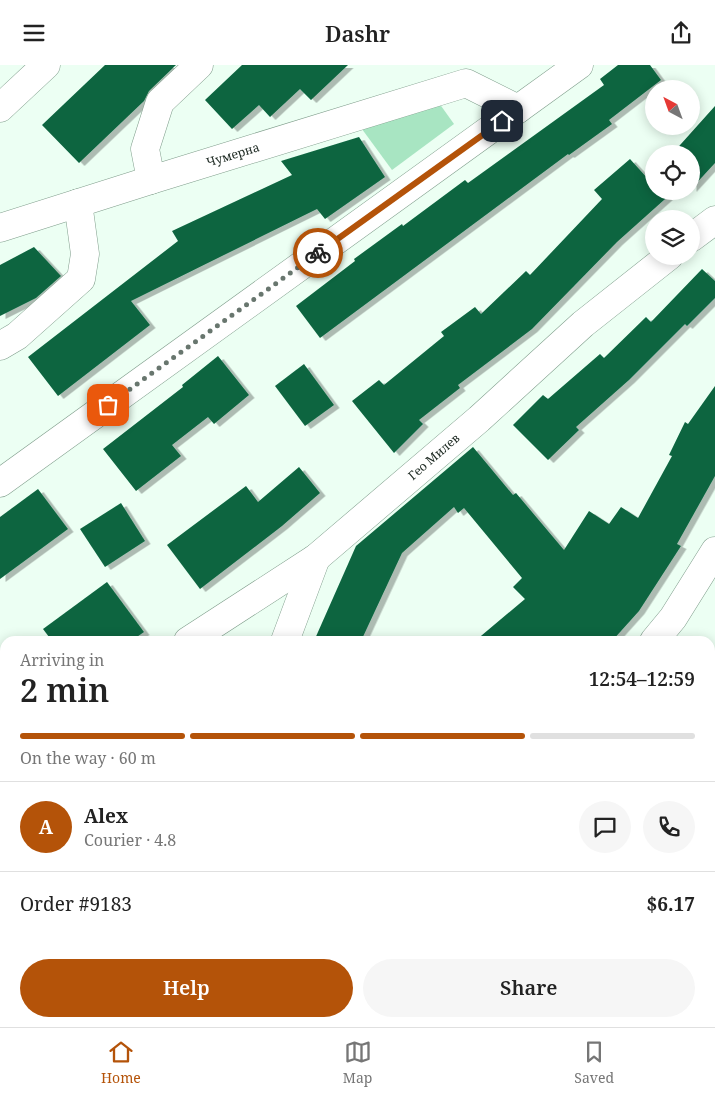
<!DOCTYPE html>
<html lang="en">
<head>
<meta charset="utf-8">
<style>
  :root { --surface:#fff; --page:#f6f6f6; --text:#222; --muted:#767676; --line:#e0e0e0; --accent:#b45309 }
  body { margin:0; font-family:"Noto Serif",serif; background:var(--page); color:var(--text); height:100vh; display:flex; flex-direction:column; font-size:19px; white-space:nowrap }
  * { box-sizing:border-box; margin:0 }
  p { font-size:16px; color:var(--muted) }
  .icon { flex:none; width:28px; height:28px; fill:none; stroke:currentColor; stroke-width:2; stroke-linecap:round; stroke-linejoin:round }
  .map { position:relative; flex:1; overflow:hidden }
  .details { position:absolute; left:0px; top:571px; width:715px; height:391px; display:flex; flex-direction:column; background:var(--surface); border-radius:15px 15px 0 0; box-shadow:0 2px 12px #0003 }
  .details>* { flex:none }
  .needle { width:32px; rotate:319deg }
  .buttons { position:absolute; left:645px; top:15px; display:grid; gap:10px }
  .buttons a { display:grid; place-items:center; width:55px; height:55px; border-radius:50%; background:var(--surface); box-shadow:0 2px 12px #0003; font-size:25px }
  .pin { position:absolute; display:grid; place-items:center; width:42px; height:42px; color:#fff; margin:-21px; border-radius:10px; box-shadow:0 2px 8px #0006 }
  .courier { position:absolute; display:grid; place-items:center; width:50px; height:50px; margin:-25px; border:4px solid #b45309; border-radius:50%; background:#fff; color:#222; box-shadow:0 1px 6px #0007 }
  .overview em { font-style:normal; font-weight:600 }
  .overview div { display:flex; flex-direction:column-reverse }
  .overview { display:flex; align-items:center; justify-content:space-between; height:85px; padding:0 20px }
  h1 { font-size:32px; font-weight:600; line-height:38px }
  .bar { display:grid; grid-template-columns:repeat(4,1fr); gap:8px 5px; align-content:center; height:60px; padding:0 20px }
  .bar i { height:6px; border-radius:4px; background:var(--line) }
  .bar .selected { background:var(--accent) }
  .bar p { grid-column:span 4 }
  .line { display:flex; align-items:center; gap:12px; padding:0 20px; border-top:1px solid var(--line) }
  .line div { flex:1 }
  .round { display:grid; place-items:center; flex:none; width:52px; height:52px; border-radius:26px; background:var(--page) }
  .cta { display:flex; gap:10px; margin-top:auto; padding:10px 20px }
  .cta a { flex:1; height:58px; border-radius:30px; background:var(--accent); color:#fff; font-size:20px; font-weight:600; line-height:58px; text-align:center }
  .cta a+a { background:var(--page); color:var(--text) }
  header { display:flex; justify-content:space-between; align-items:center; height:65px; padding:0 20px; background:var(--surface); font-size:22px; font-weight:600 }
  .tabs { display:flex; justify-content:space-around; align-items:center; height:70px; border-top:1px solid var(--line); background:var(--surface); font-size:14px; color:var(--muted) }
  .tabs a { display:grid; justify-items:center; gap:2px }
  .tabs .selected { color:var(--accent) }
  .map>svg:first-child { display:block }
</style>
</head>
<body>
<header><svg class="icon" aria-label="menu" viewBox="0 0 24 24"><path d="M4 6h16M4 12h16M4 18h16"/></svg>Dashr<svg class="icon" aria-label="share" viewBox="0 0 24 24"><path d="M12 15V3M7 8l5-5 5 5M5 13v7h14v-7"/></svg></header>
<div class="map">
<svg width="715" height="962" viewBox="0 0 715 962">
  <defs>
    <filter id="shadow"><feDropShadow dx="5.5" dy="3" stdDeviation="0" flood-color="#0004"/></filter>
  </defs>
  <rect width="100%" height="100%" fill="#ecfff3"/>
  <polygon fill="#d0f8e0" points="171,958 654,958 648,962 164,962"/>
  <polygon fill="#a8e5c2" points="439,38 454,59 392,105 359,60"/>
  <g fill="#0c6540" filter="url(#shadow)">
    <polygon points="105,0 176,0 149,26 144,36 79,98 42,60"/>
    <polygon points="242,0 348,0 311,35 300,24 270,52 259,40 232,64 205,35"/>
    <polygon points="618,0 650,0 661,15 609,55 612,59 569,90 568,89 320,273 296,241 355,196 354,194 402,159 403,161 465,115 468,118 604,20 600,14"/>
    <polygon points="715,41 715,98 691,124 691,89 672,89"/>
    <polygon points="359,72 385,112 325,154 317,144 131,236 150,260 58,331 28,292 178,176 172,166 292,110 281,96"/>
    <polygon points="630,94 649,115 654,109 654,126 674,126 617,177 532,264 458,320 460,323 419,355 423,359 394,388 352,336 379,315 384,320 444,271 441,267 475,242 481,249 526,206 530,210 602,134 594,125"/>
    <polygon points="34,182 61,211 36,233 0,251 0,200"/>
    <polygon points="702,204 715,216 715,233 687,261 685,259 629,315 576,362 579,365 548,395 513,360 543,330 548,334 600,289 604,293 646,252 651,257"/>
    <polygon points="218,291 249,330 214,359 208,352 172,380 181,391 136,426 103,384 183,322 182,320"/>
    <polygon points="304,299 334,340 305,361 275,321"/>
    <polygon points="715,321 715,411 677,479 681,481 639,546 612,576 475,576 525,534 513,522 522,513 464,443 458,448 454,442 402,488 361,576 314,576 356,481 473,382 513,430 516,428 564,485 589,446 609,459 621,442 638,453 672,391 669,390 685,357 688,359"/>
    <polygon points="299,402 320,428 282,461 200,524 167,480 246,421 258,437"/>
    <polygon points="38,424 68,464 0,514 0,452"/>
    <polygon points="121,438 145,476 105,502 80,464"/>
    <polygon points="107,517 144,567 131,576 52,576 43,564"/>
  </g>
  <g fill="none" stroke-linecap="round" stroke-linejoin="round">
    <g stroke="#7f9d8b" stroke-width="29">
      <g id="minor">
        <polyline points="0,43 46,0"/>
        <polyline points="151,115 145,84 160,37 199,0"/>
        <polyline points="0,163 151,115 466,18 518,44"/>
        <polyline points="691,173 715,155"/>
        <polyline points="0,281 17,271 81,214 85,189 78,138"/>
        <polyline points="0,418 579,0"/>
        <polyline points="188,576 316,493 479,354 583,259 669,191"/>
        <polyline points="285,576 316,493"/>
        <polyline points="654,576 673,553 715,486"/>
        <polyline points="0,698 5,695"/>
        <polyline points="710,875 715,868"/>
        <polyline points="710,929 715,927"/>
        <polyline points="144,962 145,958"/>
        <polyline points="164,962 171,958"/>
        <polyline points="648,962 654,958"/>
      </g>
    </g>
    <use href="#minor" stroke="#fff" stroke-width="28"/>
  </g>
  <g fill="none" stroke-linecap="round" stroke-linejoin="round">
    <polyline stroke="#68766e" stroke-width="5" stroke-dasharray="0 9" points="108,340 318,188"/>
    <polyline stroke="#b45309" stroke-width="6" points="318,188 502,56"/>
  </g>
  <g text-anchor="middle" stroke-width="5" stroke-linejoin="round" paint-order="stroke">
    <g font-size="12" fill="#212d26" stroke="#fff">
      <text transform="translate(233 90) rotate(-17)" y="4">Чумерна</text>
      <text transform="translate(434 392) rotate(-41)" y="4">Гео Милев</text>
    </g>
  </g>
</svg>
<div class="buttons">
<a><svg class="needle" viewBox="-14 -14 28 28"><path d="M0-13l5 13h-10z" fill="#e53935"/><path d="M0 13l5-13h-10z" fill="#767676"/></svg></a>
<a><svg class="icon" aria-label="locate" viewBox="0 0 24 24"><circle cx="12" cy="12" r="6"/><path d="M12 2v4M12 18v4M2 12h4M18 12h4"/></svg></a>
<a><svg class="icon" aria-label="layers" viewBox="0 0 24 24"><path d="M12 4l9 5-9 5-9-5zM3 14l9 5 9-5"/></svg></a>
</div>
<div class="pin" style="left:108px;top:340px;background:#ea580c"><svg class="icon" aria-label="bag" viewBox="0 0 24 24"><path d="M5 8h14l-1 12H6zM9 8a3 3 0 0 1 6 0"/></svg></div>
<div class="pin" style="left:502px;top:56px;background:#1f2937"><svg class="icon" aria-label="home" viewBox="0 0 24 24"><path d="M3 11l9-7 9 7M6 9v11h12V9"/></svg></div>
<div class="courier" style="left:318px;top:188px"><svg class="icon" aria-label="bike" viewBox="0 0 24 24"><circle cx="6" cy="16" r="4"/><circle cx="18" cy="16" r="4"/><path d="M6 16l4-8h5l3 8M10 8l3 8H6M13 5h3"/></svg></div>
<section class="details">
<div class="overview"><div><h1>2 min</h1><p>Arriving in</p></div><em>12:54–12:59</em></div>
<div class="bar"><i class="selected"></i><i class="selected"></i><i class="selected"></i><i></i><p>On the way · 60 m</p></div>
<div class="line" style="height:90px"><b class="round" style="background:var(--accent);color:#fff">A</b><div><b>Alex</b><p>Courier · 4.8</p></div><a class="round"><svg class="icon" aria-label="chat" viewBox="0 0 24 24"><path d="M4 5h16v11H9l-5 4z"/></svg></a><a class="round"><svg class="icon" aria-label="phone" viewBox="0 0 24 24"><path d="M5 4h4l2 5-3 2q2 4 5 5l2-3 5 2v4C11 20 4 13 5 4z"/></svg></a></div>
<div class="line" style="height:65px"><div>Order #9183</div><b>$6.17</b></div>
<div class="cta"><a>Help</a><a>Share</a></div>
</section>
</div>
<nav class="tabs">
<a class="selected"><svg class="icon" aria-label="home" viewBox="0 0 24 24"><path d="M3 11l9-7 9 7M6 9v11h12V9"/></svg>Home</a>
<a><svg class="icon" aria-label="map" viewBox="0 0 24 24"><path d="M3 6l6-2 6 2 6-2v14l-6 2-6-2-6 2zM9 4v14M15 6v14"/></svg>Map</a>
<a><svg class="icon" aria-label="saved" viewBox="0 0 24 24"><path d="M7 4h10v16l-5-4-5 4z"/></svg>Saved</a>
</nav>
</body>
</html>
